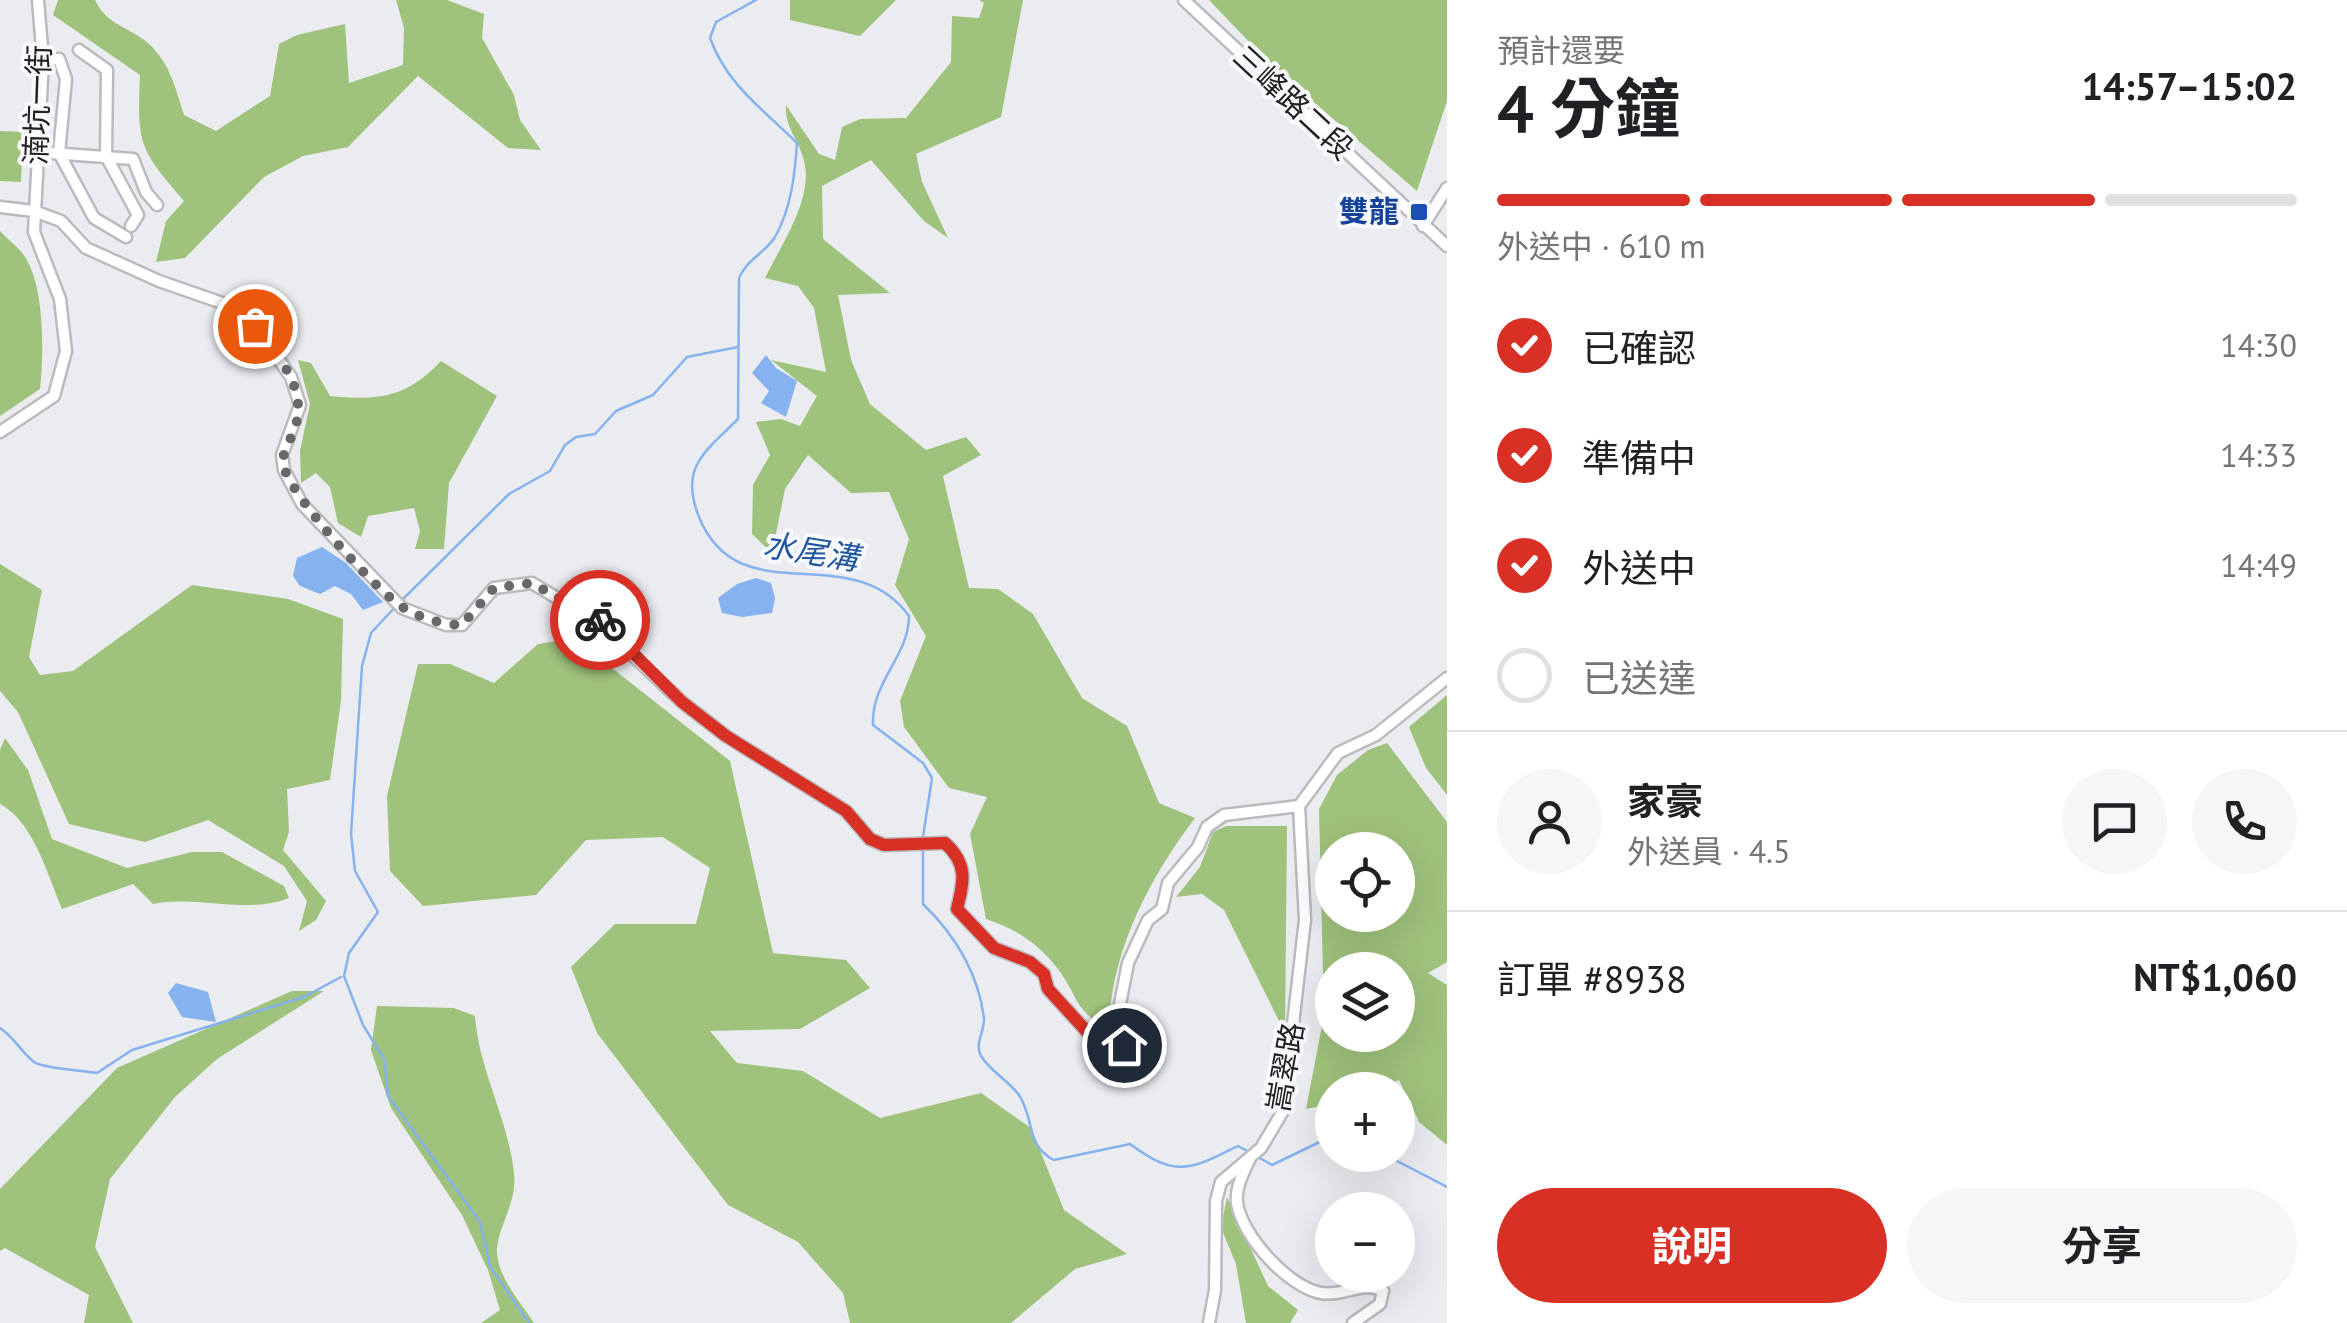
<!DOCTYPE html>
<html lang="zh-TW">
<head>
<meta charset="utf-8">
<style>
  :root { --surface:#fff; --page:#f6f6f6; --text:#202124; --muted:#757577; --line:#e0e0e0; --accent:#d93025 }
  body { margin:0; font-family:"PT Sans","Noto Sans TC",sans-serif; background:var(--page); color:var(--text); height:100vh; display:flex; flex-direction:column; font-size:38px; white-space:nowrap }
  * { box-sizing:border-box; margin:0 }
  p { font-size:32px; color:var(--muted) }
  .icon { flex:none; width:55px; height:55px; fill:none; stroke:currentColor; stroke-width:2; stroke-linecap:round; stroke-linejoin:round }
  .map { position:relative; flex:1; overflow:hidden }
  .details { display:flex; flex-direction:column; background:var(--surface); width:900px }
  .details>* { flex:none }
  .fabs { position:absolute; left:1315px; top:832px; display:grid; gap:20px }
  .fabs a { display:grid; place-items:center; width:100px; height:100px; border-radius:50%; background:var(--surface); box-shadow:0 10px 40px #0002; font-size:50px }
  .pin { position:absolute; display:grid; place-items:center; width:85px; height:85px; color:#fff; margin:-42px; border:5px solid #fff; border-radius:50%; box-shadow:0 2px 10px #0007 }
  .courier { position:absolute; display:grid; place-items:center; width:100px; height:100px; margin:-50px; border:8px solid #d93025; border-radius:50%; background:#fff; color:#222; box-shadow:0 2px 12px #0007 }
  .summary em { font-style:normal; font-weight:700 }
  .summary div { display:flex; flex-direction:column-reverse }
  .summary { display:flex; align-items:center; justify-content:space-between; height:170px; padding:0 50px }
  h1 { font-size:65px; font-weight:700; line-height:75px }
  .bar { display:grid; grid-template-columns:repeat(4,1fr); gap:15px 10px; align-content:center; height:120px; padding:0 50px }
  .bar i { height:12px; border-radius:8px; background:var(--line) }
  .bar .on { background:var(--accent) }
  .bar p { grid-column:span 4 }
  .line { display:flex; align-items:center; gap:25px; padding:0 50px; border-top:2px solid var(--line) }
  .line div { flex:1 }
  .round { display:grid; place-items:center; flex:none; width:105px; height:105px; border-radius:52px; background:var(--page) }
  ol { padding:0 50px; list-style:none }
  li { display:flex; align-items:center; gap:30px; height:110px }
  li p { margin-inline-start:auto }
  li .icon { padding:10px; border-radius:50%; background:var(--accent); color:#fff; stroke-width:4 }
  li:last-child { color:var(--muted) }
  li i { width:55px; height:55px; border:5px solid var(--line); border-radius:50% }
  .action { display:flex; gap:20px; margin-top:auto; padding:20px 50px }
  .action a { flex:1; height:115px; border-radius:60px; background:var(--accent); color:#fff; font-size:40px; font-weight:700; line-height:115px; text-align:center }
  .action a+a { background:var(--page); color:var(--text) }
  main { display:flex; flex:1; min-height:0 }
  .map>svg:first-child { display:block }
</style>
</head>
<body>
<main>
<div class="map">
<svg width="1447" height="1323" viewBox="0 0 1447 1323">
  <rect width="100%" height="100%" fill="#ebecf0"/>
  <g fill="#9fc27c" fill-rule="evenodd">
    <path d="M 58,0 L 95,0 C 106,23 123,25 143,39 C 169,59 175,86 184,115 L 216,131 L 270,96 L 279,44 L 297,35 L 345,24 L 349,83 L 403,65 L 404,28 L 396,0 L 447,0 L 484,14 L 482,38 L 514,95 L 520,120 L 541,150 L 508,148 L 418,76 L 348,147 L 303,156 L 264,177 L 185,258 L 156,262 L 166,221 L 184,201 C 139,149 137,145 140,75 L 53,15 Z"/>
    <polygon points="790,0 896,0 860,36 790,20"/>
    <path d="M 979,0 L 1023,0 L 1001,117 L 916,154 L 922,182 L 948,238 L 924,221 L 871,160 L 822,186 L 823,239 L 890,293 L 838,295 L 851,360 L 870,404 L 926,450 L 966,437 L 981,455 L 943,476 L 969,588 L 998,589 L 1033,614 L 1082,698 L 1127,726 L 1159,803 L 1195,818 C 1149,879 1111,951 1109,1028 C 1074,1012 1079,997 1058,969 C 1038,943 1016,929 986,919 L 970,834 L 987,797 L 949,788 L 904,727 L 900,701 L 926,636 L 895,585 L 909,539 L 889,492 L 851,493 L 808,455 L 785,489 L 772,553 L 752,534 L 753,485 L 770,455 L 756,422 L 781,419 L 800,426 L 817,396 L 771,360 L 826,372 L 814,308 L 798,286 L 765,278 C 781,245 816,196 803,157 C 797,137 785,128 786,105 L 819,154 L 835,160 L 842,127 L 860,119 L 906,118 L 951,62 L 952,16 L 979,18 L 984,3 Z"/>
    <polygon points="1209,0 1447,0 1447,101 1417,191 1275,69"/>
    <polygon points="0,131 23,132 21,182 0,181"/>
    <path d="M 0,231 C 7,239 17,246 23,254 C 45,283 44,354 40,389 L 0,416 Z"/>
    <path d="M 298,360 L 311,363 L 330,396 C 380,401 407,397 441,361 L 497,396 L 449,483 L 444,549 L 415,549 L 420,531 L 414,508 L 368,516 L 361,537 L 338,523 L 330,487 L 316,473 L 301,483 L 300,451 L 310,404 Z"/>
    <polygon points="0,564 42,590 29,657 40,675 73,671 192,585 288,599 343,619 341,701 330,780 287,789 289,832 283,850 326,901 316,920 299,931 307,901 284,866 208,820 145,842 69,824 18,712 0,691"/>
    <polygon points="574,638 730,761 773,953 846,960 870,988 800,1029 710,1031 737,1063 803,1071 880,1118 981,1093 1031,1128 1064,1210 1127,1254 1075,1269 1011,1323 850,1323 843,1293 798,1242 728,1205 597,1033 571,967 615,924 696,924 710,868 663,837 586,840 536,895 423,906 390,871 387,796 418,664 450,664 494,683 538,644"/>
    <polygon points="1447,695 1447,795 1426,768 1409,727"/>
    <path d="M 5,738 L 28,770 L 52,839 L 127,868 L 192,852 L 222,852 L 284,886 L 289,898 C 245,915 200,895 153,904 L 133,884 L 62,909 C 48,876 34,822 0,804 L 0,750 Z"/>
    <path d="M 1387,743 L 1447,822 L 1447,962 L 1428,973 L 1447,985 L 1447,1145 L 1419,1122 L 1399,1080 L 1375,1090 L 1332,1090 L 1332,1104 L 1306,1109 L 1324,1015 L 1319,809 L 1337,775 L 1368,750 ZM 1332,850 L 1398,850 L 1398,915 L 1332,915 ZM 1332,970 L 1398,970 L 1398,1035 L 1332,1035 Z"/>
    <polygon points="1226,826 1287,826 1285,1033 1224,910 1202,894 1176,897 1200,867 1213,832"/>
    <polygon points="292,991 324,991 217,1059 175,1097 110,1179 95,1247 133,1323 84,1323 89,1295 5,1248 0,1251 0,1189 117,1068"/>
    <path d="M 377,1006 L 454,1008 L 475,1016 C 479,1071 508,1118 514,1173 C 517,1203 500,1222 497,1248 C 495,1274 521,1303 534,1323 L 481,1323 L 500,1310 L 488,1270 L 462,1215 L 391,1108 L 371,1050 Z"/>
    <polygon points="1227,1197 1268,1286 1298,1310 1290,1323 1246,1323 1236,1264 1221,1228"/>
  </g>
  <g fill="#86b2f0">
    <polygon points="766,355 776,368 797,381 786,417 761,403 769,391 752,373"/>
    <polygon points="322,547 346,563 383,602 363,610 351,594 335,586 320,594 300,586 293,576 297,558"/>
    <polygon points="756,578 771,583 775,598 772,613 742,617 722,613 718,598 737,584"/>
    <polygon points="176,983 208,992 216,1022 182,1017 168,993"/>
  </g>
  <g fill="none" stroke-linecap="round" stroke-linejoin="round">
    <g stroke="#86b2f0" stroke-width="2.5">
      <path d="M 756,0 L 716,22 L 710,38 C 727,85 763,109 797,143 C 795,174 791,209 775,237 C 765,253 747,259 739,278 L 738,419 C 705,452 679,467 699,517 C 739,616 851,536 909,616 C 909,656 871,682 873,725 L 923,763 L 932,778 L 923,837"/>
      <polyline points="402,600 509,494 550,471 565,445 576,437 595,434 616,411 653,395 687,357 738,347"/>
      <polyline points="397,605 371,633 362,666 351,834 355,871 378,912 349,953 344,976 363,1025 384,1059 388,1096 480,1222 490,1266 529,1323"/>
      <path d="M 923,845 L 923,904 C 956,936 978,972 984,1018 C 985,1031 974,1044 981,1056 C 990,1071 1009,1081 1019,1095 C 1035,1119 1025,1145 1054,1160 L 1130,1144 C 1176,1178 1190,1170 1238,1146 L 1251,1153"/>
      <path d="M 0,1028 C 14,1037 21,1052 34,1062 C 45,1069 81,1070 97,1073 L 132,1050 L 304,997 L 341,977"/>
      <polyline points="1395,1155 1397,1161 1447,1187"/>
      <polyline points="1258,1157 1272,1165 1332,1136"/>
    </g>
    <g stroke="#babbbf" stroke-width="15">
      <g id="minor">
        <polyline points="1184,0 1447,246"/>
        <polyline points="79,50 107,70 106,156 138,215 131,226"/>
        <polyline points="43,60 59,59 66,79 59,153 94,218 126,237"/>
        <polyline points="37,152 133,159 146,192 157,205"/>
        <path d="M 0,207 L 34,211 L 61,221 L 86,248 L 159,281 L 231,306 L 255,326 L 291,377 L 300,405 L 282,455 L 284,470 L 302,504 L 402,608 L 446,625 L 462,625 L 494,588 L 532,583 L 557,598 L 586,601 L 608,632 L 682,702 L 726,736 L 846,811 L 870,839 L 884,845 L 945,843 C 968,864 964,881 957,909 L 994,948 L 1030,962 L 1044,974 L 1048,989 L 1100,1046 L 1124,1045 L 1126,1031 L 1120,1004 L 1128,963 L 1148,920 L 1162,909 L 1168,883 L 1198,847 L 1207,827 L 1224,815 L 1299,806"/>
        <polyline points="1423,226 1447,188"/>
        <polyline points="0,432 54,396 66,351 60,299 34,232 43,60 38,0"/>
        <path d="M 1250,1158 C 1244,1172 1235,1187 1237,1203 C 1242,1236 1288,1287 1321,1293 C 1343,1297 1364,1280 1383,1291 L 1380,1304 L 1353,1323"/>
        <polyline points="1209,1323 1215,1290 1216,1201 1221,1182 1261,1148 1283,1111 1305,920 1299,806 1338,753 1376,735 1447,678"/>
      </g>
    </g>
    <use href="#minor" stroke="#fff" stroke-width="10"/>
  </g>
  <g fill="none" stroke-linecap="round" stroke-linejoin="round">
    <path stroke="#68686b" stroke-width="10" stroke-dasharray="0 18" d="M 255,326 C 278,356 308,388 295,428 C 290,443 279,453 285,470 C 294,499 377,592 404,608 C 420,618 443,625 462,625 L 494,588 L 532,583 L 558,598 L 586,601 L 600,620"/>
    <path stroke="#d93025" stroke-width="12" d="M 600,620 L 682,702 L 726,736 L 846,811 L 870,839 L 884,845 L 945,843 C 968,864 964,881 957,909 L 994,948 L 1030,962 L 1044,974 L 1048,989 L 1100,1046 L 1124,1045"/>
  </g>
  <rect fill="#1a4fb4" stroke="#f8f9fd" stroke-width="4" x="1409" y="202" width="20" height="20" rx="5"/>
  <g text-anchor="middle" stroke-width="8" stroke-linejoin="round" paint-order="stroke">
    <g font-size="30" fill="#212123" stroke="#f8f9fd">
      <text transform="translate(1293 103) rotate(43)" y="10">三峰路二段</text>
      <text transform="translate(38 105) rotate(-88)" y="10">湳坑一街</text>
      <text transform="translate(1286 1067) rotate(-80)" y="10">嵩翠路</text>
    </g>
    <g font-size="30" font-weight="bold" fill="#164399" stroke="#f8f9fd" text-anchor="end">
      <text x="1399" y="222">雙龍</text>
    </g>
    <g font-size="32" font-style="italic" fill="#1f569f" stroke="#f8f9fd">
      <text transform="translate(811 552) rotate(9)" y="11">水尾溝</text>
    </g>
  </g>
</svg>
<div class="fabs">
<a><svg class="icon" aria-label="locate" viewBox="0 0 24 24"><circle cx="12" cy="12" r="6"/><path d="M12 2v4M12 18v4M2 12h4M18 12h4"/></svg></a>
<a><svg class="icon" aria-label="layers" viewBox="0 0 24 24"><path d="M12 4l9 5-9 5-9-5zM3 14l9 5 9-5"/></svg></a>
<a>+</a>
<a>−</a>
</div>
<div class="pin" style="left:255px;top:326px;background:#ea580c"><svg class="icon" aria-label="bag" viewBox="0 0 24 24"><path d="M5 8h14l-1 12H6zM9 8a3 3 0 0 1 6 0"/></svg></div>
<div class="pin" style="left:1124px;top:1045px;background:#1f2937"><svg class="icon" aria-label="home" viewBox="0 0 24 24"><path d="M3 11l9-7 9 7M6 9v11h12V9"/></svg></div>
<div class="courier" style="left:600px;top:620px"><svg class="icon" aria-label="bike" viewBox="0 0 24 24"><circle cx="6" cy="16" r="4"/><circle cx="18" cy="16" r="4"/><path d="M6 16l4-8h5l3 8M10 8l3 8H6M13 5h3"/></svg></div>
</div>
<section class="details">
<div class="summary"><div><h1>4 分鐘</h1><p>預計還要</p></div><em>14:57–15:02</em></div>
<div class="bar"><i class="on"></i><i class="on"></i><i class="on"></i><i></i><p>外送中 · 610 m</p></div>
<ol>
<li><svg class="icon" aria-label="check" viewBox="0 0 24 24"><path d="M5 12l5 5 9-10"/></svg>已確認<p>14:30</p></li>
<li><svg class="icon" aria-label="check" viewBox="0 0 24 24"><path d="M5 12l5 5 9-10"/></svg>準備中<p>14:33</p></li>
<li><svg class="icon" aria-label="check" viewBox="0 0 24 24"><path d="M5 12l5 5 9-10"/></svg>外送中<p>14:49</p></li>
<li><i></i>已送達</li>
</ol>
<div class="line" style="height:180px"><a class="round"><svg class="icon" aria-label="person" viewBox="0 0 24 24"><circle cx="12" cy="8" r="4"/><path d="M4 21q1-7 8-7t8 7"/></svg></a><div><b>家豪</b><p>外送員 · 4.5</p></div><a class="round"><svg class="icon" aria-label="chat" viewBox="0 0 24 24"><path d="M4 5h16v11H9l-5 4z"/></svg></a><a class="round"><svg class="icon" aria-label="phone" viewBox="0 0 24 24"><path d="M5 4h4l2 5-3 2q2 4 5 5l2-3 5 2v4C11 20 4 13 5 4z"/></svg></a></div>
<div class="line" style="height:130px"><div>訂單 #8938</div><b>NT$1,060</b></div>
<div class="action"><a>說明</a><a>分享</a></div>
</section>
</main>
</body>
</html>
